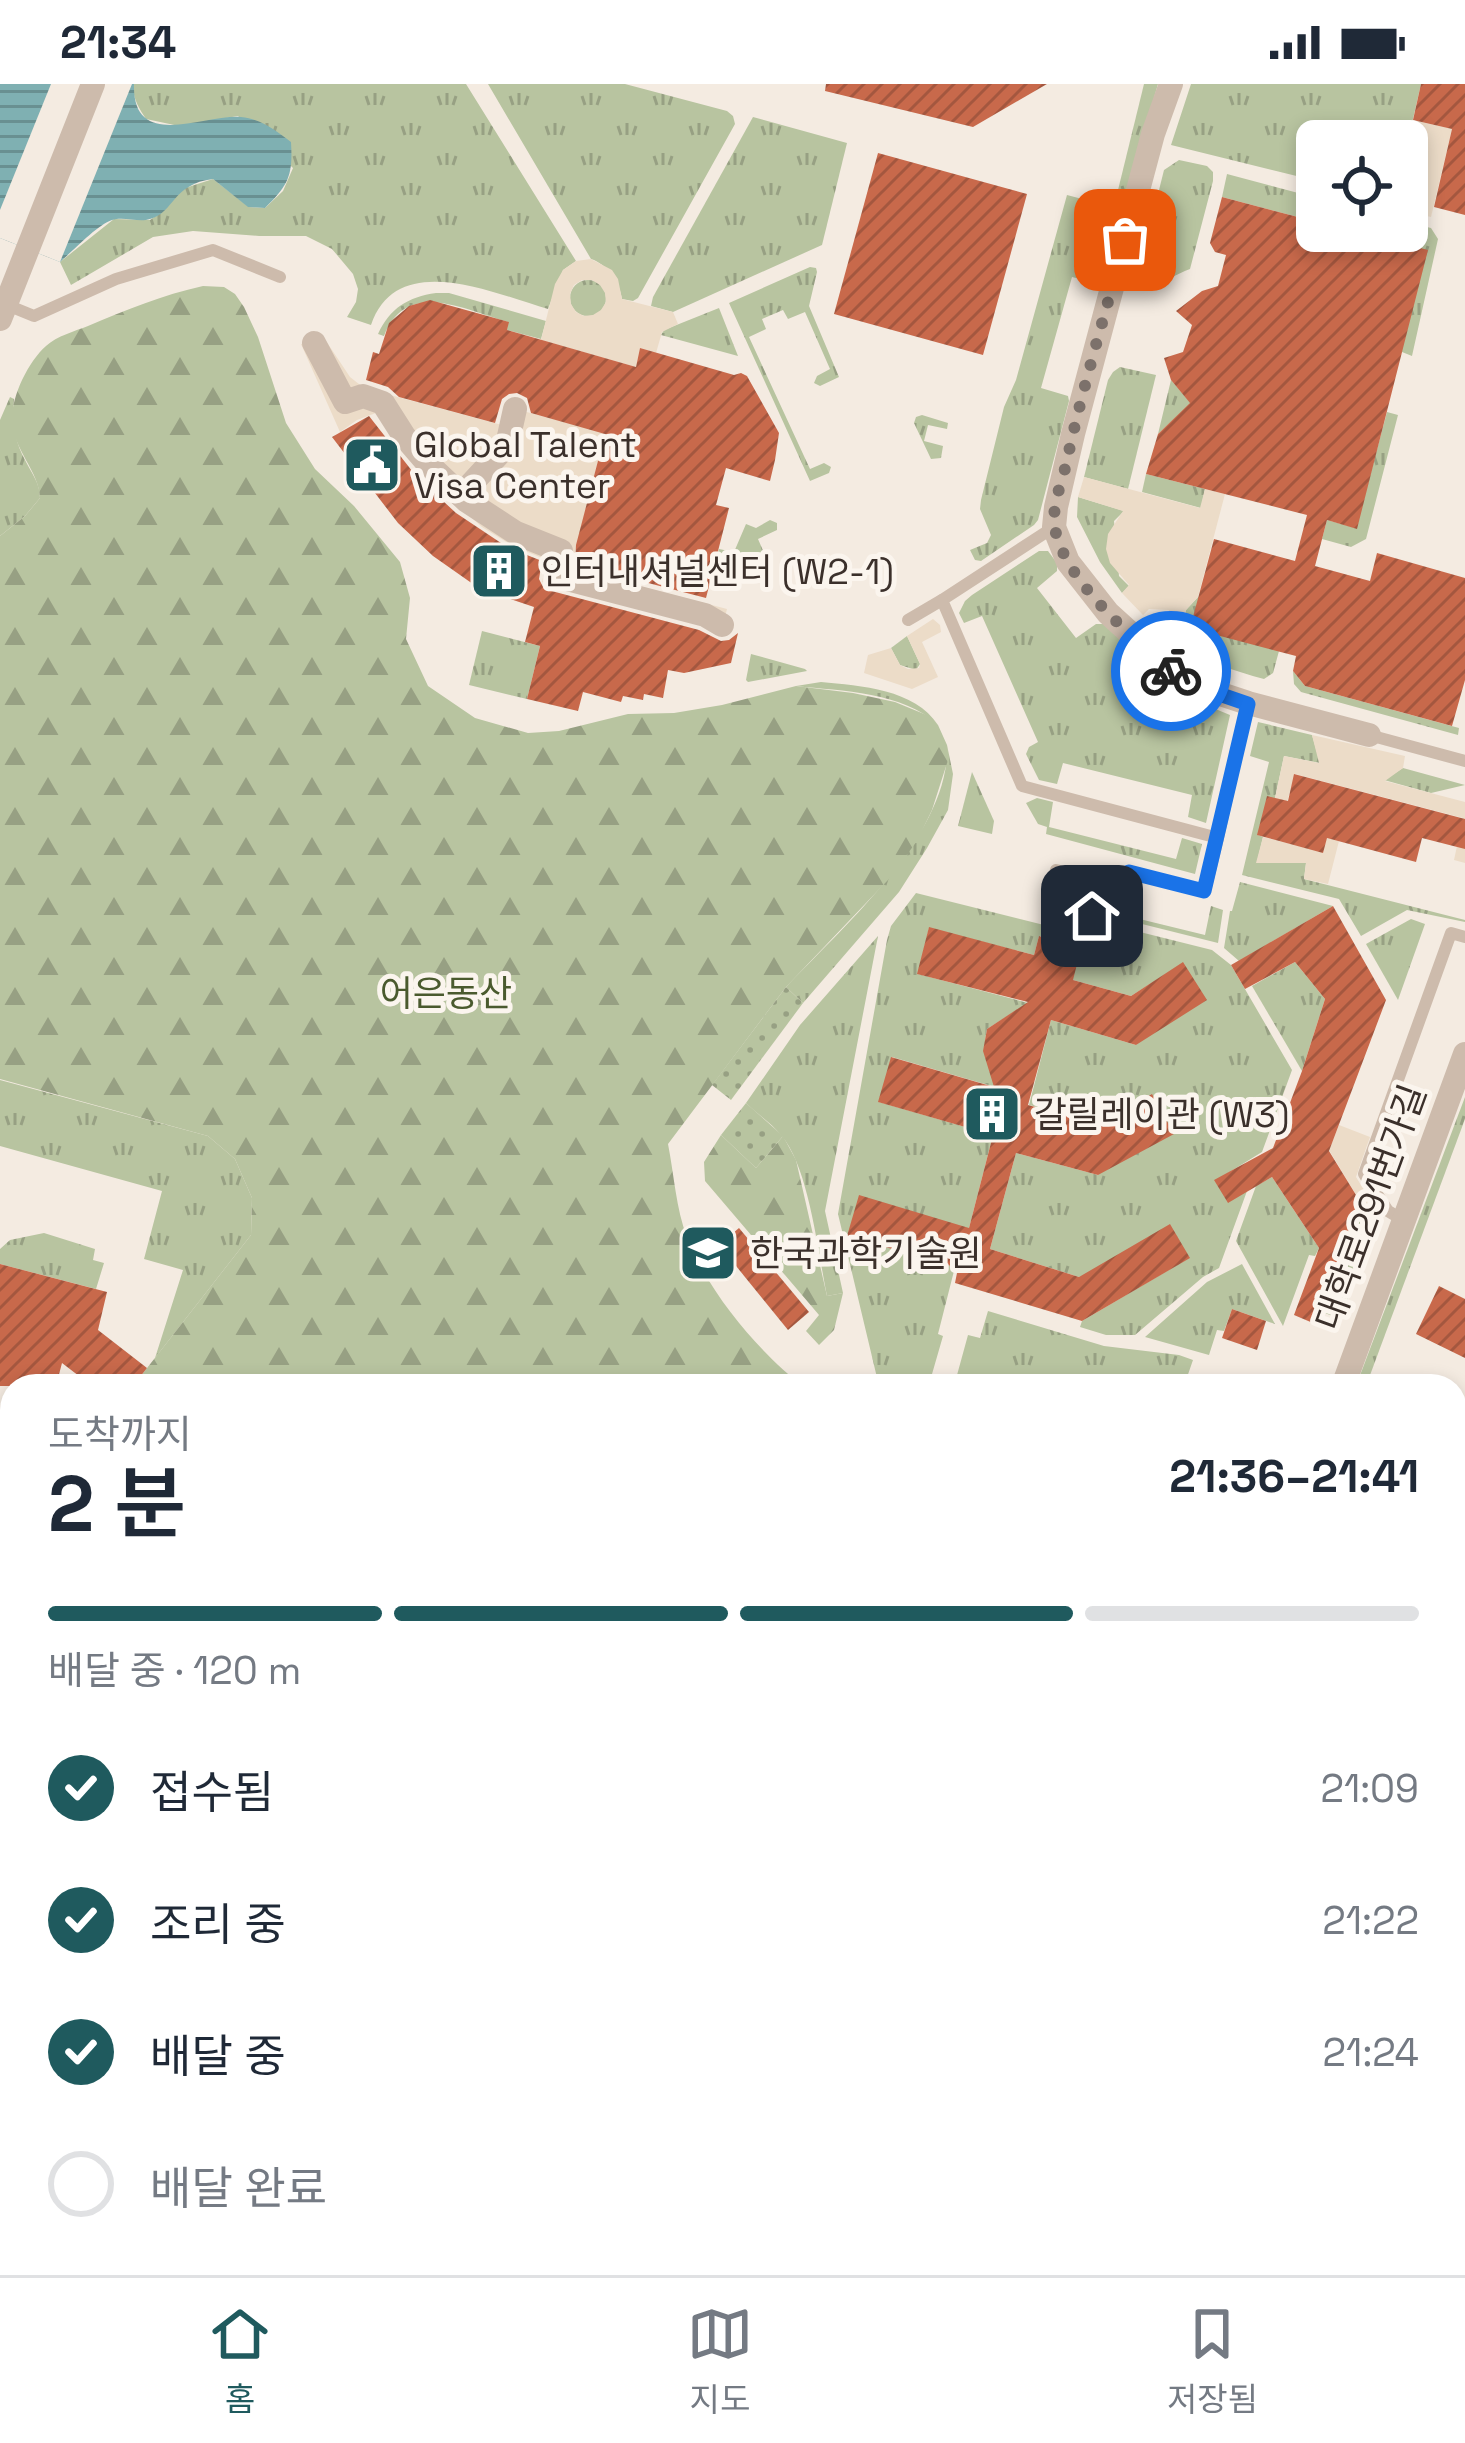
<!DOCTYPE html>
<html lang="ko">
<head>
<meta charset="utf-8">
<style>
  :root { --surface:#fff; --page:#f2f2f3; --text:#1f2937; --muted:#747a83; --line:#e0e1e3; --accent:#1f5a5e }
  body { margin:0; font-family:"Space Grotesk","Noto Sans KR",sans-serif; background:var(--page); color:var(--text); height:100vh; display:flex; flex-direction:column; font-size:45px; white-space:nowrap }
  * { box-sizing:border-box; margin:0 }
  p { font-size:39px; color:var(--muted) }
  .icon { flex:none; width:66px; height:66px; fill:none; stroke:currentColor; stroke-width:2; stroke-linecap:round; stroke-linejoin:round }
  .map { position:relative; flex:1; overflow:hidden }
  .panel { position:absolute; left:0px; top:1290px; width:1467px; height:903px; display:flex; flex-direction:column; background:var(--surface); border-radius:36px 36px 0 0; box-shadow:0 6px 18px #0003 }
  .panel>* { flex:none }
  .tools { position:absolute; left:1296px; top:36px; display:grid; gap:24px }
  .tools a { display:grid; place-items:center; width:132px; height:132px; border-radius:18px; background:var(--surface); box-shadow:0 6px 18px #0003; font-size:60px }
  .pin { position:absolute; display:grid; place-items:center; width:102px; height:102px; color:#fff; margin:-51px; border-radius:24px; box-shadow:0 6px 18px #0006 }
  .courier { position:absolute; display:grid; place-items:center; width:120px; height:120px; margin:-60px; border:9px solid #1a73e8; border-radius:50%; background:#fff; color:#222; box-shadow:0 3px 15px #0007 }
  .summary em { font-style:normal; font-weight:600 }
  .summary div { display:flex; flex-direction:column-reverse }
  .summary { display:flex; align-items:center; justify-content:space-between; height:204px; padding:0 48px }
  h1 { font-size:78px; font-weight:600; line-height:90px }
  .bar { display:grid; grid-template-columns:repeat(4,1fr); gap:18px 12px; align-content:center; height:144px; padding:0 48px }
  .bar i { height:15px; border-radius:9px; background:var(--line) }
  .bar .on { background:var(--accent) }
  .bar p { grid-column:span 4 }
  ol { padding:0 48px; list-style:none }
  li { display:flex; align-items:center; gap:36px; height:132px }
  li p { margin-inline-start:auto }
  li .icon { padding:12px; border-radius:50%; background:var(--accent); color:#fff; stroke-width:4 }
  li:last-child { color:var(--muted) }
  li i { width:66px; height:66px; border:6px solid var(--line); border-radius:50% }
  .status { display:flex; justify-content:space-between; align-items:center; height:84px; padding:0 60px; background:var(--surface); direction:ltr }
  .status svg { height:33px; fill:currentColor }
  .menu { display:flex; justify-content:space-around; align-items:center; height:168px; border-top:3px solid var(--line); background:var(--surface); font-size:33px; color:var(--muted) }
  .menu a { display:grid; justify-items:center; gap:6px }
  .menu .on { color:var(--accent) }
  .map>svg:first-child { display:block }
</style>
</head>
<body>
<div class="status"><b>21:34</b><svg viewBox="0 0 49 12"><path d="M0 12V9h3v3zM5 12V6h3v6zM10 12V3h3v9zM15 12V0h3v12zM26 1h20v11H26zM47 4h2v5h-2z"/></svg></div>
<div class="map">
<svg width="1465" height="2191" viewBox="0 0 1465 2191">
  <defs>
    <pattern id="grass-tufts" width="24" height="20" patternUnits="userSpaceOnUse" patternTransform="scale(3)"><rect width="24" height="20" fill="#b8c4a0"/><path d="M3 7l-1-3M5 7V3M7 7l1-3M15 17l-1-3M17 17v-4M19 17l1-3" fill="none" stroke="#97a083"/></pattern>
    <pattern id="forest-firs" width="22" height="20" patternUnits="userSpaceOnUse" patternTransform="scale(3)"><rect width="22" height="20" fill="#b8c4a0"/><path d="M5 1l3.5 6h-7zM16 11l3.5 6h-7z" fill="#97a083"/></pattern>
    <pattern id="garden-dots" width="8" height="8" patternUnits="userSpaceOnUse" patternTransform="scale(3)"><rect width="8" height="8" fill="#b8c4a0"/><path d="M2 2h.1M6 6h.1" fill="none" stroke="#97a083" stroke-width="1.8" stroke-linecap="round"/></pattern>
    <pattern id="water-rules" width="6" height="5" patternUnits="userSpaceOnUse" patternTransform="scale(3)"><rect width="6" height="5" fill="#7fb0b2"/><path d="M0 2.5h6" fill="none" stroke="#699091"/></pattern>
    <pattern id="building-hatch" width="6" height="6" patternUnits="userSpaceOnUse" patternTransform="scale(3)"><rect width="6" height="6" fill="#c8694b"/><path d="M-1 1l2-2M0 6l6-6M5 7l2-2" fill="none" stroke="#a4573f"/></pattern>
  </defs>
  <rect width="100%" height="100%" fill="#f4ebe1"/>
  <g fill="url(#grass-tufts)">
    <path d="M 134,0 L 466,0 L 576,177 L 563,186 L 548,225 C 495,210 397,164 371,241 L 347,233 L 356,218 L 358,205 L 353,190 L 332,165 L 306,152 L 259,152 L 193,147 L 153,153 L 71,201 L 60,178 L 114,135 L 150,136 L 163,127 L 182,105 L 213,95 L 249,123 L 265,124 L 283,107 L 293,84 L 238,32 L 179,42 L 146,35 C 139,25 131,11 134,0 Z"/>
    <path d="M 488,0 L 625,0 L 727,27 L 733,32 L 735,40 L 638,214 L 633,217 L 622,215 C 620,199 607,180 591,175 Z"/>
    <polygon points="1144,0 1158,0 1127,108 1118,106"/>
    <polygon points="1191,0 1421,0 1407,61 1407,57 1317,57 1317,97 1171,61"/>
    <polygon points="753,33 847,59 822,161 673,228 651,222 653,213"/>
    <path d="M 1179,76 L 1207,82 L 1213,88 L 1213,97 L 1190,185 C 1170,192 1157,207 1139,186 L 1164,86 Z"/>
    <polygon points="1227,90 1317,114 1317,138 1222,113"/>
    <polygon points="1067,111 1124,126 1118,144 1111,148 1086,142 1074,184 1094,190 1092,198 1072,193 1041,304 1068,312 1069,317 1038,436 1034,441 981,477 975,476 970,466 987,459 991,451 980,425 981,416 1004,323 1016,296"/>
    <polygon points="1407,138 1431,144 1438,155 1412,272 1402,268 1354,147 1407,147"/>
    <polygon points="810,183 816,184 817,188 809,222 839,293 820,302 814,299 817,292 830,285 805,228 788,235 783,226 762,235 766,245 749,253 810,385 824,379 831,383 829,389 810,397 729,219"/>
    <circle cx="588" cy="214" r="18"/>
    <path d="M 436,209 L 449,209 L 546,237 L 541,255 L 507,246 L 508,238 C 464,226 407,194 384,252 L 378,250 C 390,224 408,213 436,209 Z"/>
    <polygon points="719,224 738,272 661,251 664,246"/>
    <polygon points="1120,283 1156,291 1128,405 1084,393 1108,296 1113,288"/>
    <polygon points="1171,296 1188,316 1203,325 1172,337 1158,350"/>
    <path d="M 10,313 L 14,315 C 12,337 14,356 25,376 C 32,390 40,399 40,414 L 25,432 L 0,452 L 0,336 Z"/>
    <polygon points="1387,328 1398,331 1366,455 1351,463 1322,455 1327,436 1356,444"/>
    <polygon points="922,331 948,339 947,345 928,341 924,357 943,362 941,374 931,375 914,339 916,333"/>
    <polygon points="1146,390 1205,405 1201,424 1142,408"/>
    <polygon points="1078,413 1124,427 1114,437 1119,492 1129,502 1122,509 1100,478 1077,433"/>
    <polygon points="770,436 777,439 777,446 758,455 769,480 760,485 739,480 736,492 713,486 719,465 734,468 746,440 756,444"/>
    <polygon points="1039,467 1048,467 1057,479 1057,487 1037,504 1076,554 1096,540 1106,540 1135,572 1114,590 1124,602 1138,592 1133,585 1140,578 1184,612 1230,631 1206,739 1188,733 1192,711 1063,679 1057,700 1039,696 1026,670 1029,663 1038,658 982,532 964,539 959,529 965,517 972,511"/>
    <path d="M 1198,513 L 1279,567 L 1273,589 L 1264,595 C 1234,587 1205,577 1178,562 L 1186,526 Z"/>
    <polygon points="482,547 540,562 527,615 469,601"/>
    <polygon points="907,552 920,580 916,586 900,581 891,564"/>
    <polygon points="751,570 805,585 807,587 748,598 746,596"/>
    <polygon points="1293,587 1305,602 1459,644 1458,651 1301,608 1294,600"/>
    <path d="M 821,598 C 861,602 915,605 938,641 C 903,608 842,607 796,602 Z"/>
    <polygon points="1258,638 1312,651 1320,679 1284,672 1275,714 1258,751 1263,753 1257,778 1306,779 1304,795 1465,836 1465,838 1407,826 1361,852 1339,815 1242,791 1269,678 1250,672"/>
    <path d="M 947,661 L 953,690 L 948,726 L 927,764 L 899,808 L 803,919 L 786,903 C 842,844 951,749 947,661 Z"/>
    <polygon points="1403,684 1465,701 1431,709 1384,696"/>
    <polygon points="972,688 994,737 992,750 958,742"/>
    <polygon points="1037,714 1053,718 1049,743 1176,775 1182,754 1202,760 1195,790 1046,750 1047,743 1038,740 1026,719"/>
    <polygon points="1240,798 1333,822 1239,877 1224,864 1230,827 1232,827"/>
    <polygon points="1116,805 1120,806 1115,829 1205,851 1211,822 1223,826 1218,859 1110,832"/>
    <path d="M 916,809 L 1052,843 L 1049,855 L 1039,852 L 1034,871 L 929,844 L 918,890 L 1028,919 L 987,945 C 981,975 987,983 1005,1006 L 892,973 L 879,1018 L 993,1051 L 969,1144 L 848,1152 L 955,1183 L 938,1250 L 943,1252 L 930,1297 L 938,1300 L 937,1302 L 879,1302 L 838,1130 L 887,856 L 891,842 Z"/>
    <polygon points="1411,835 1425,840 1398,916 1366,860"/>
    <polygon points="1108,840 1212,866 1231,881 1292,986 1262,1068 1215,1097 1247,1107 1219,1184 1203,1193 1135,1251 1106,1251 1080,1243 1082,1237 1189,1174 1079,1193 990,1165 1016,1069 1098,1091 1152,1010 1098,1039 1029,1021 1051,936 1136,961 1183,879 1131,912 1073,896 1075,844 1078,850 1104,857"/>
    <path d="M 878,852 L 825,1127 L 843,1209 L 827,1212 C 818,1169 809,1083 781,1051 C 771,1039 757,1030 746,1019 L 800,941 Z"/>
    <polygon points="1295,878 1325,915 1302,987 1252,902"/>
    <polygon points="0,996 208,1052 235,1075 252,1114 251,1151 155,1274 183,1186 144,1175 162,1107 0,1062"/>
    <polygon points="1465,1013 1465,1035 1366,1302 1356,1302"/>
    <polygon points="1272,1093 1319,1164 1315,1172 1309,1171 1283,1242 1236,1157 1256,1102"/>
    <polygon points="1364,1124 1377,1140 1340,1235 1325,1229"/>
    <polygon points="44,1149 95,1165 93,1176 104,1179 96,1205 0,1180 0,1165 10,1156"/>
    <polygon points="1242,1180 1275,1240 1232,1225 1224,1247 1217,1246 1209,1271 1145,1253 1207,1198"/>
    <polygon points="988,1227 1104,1262 1179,1271 1193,1276 1184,1302 954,1302 968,1251 980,1254"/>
    <polygon points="12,1526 12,1596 0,1605 0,1541"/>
    <polygon points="12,1777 12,1838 0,1841 0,1788"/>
    <polygon points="753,2181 835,2181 844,2191 762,2191"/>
    <polygon points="908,2181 997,2181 993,2191 911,2191 905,2183"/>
  </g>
  <g fill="url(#forest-firs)">
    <path d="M 203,202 L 224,203 L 235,210 L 244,223 L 258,253 L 286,339 L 315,385 L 354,422 L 400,478 L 410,514 L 406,555 L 428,602 L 475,634 L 528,649 L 559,647 L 628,630 L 674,629 L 722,621 L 796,602 L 853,609 L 895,618 L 929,632 L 938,641 L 947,661 L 948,676 L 932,726 L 917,757 L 888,796 L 786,903 L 668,1060 C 674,1090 676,1125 687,1153 C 706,1205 759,1269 803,1302 L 133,1302 L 251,1151 L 252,1114 L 235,1075 L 208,1052 L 0,995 L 0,452 L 25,432 L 40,414 C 39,387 13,365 12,337 C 11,313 28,278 46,262 C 57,252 75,247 88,242 C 126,226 162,211 203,202 Z"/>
    <polygon points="721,1051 756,1084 783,1052 796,1076 827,1212 843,1209 834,1246 819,1261 806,1247 819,1231 705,1097 704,1078"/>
    <polygon points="12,1596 12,1734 0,1745 0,1605"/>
    <polygon points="12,2137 12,2181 595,2181 589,2191 14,2191 0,2156 0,2143"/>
  </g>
  <g fill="url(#garden-dots)">
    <polygon points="786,903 803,919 731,1016 712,1001"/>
    <polygon points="746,1019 783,1052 756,1084 721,1051"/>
  </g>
  <g fill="#ecdcc8" fill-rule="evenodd">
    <polygon points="1413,36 1452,45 1431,133 1407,128 1407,61"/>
    <path d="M 591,175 L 612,186 L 618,195 L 622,215 L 673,228 L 678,240 L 662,248 L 656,269 L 640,264 L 636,283 L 541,256 L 555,200 L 563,186 L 576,177 ZM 582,196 L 592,196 L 600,201 L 605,209 L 606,218 L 601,226 L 593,231 L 584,232 L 576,228 L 571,220 L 570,210 L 574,201 Z"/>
    <polygon points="326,257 350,293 364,304 502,341 508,323 605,349 571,484 727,525 722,545 542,498 547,476 513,462 482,443 430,397 384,326 357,336 340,348 301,260"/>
    <polygon points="1084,393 1200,424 1205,405 1225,410 1198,513 1186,526 1178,562 1161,551 1169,526 1149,525 1143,531 1122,509 1129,501 1110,479 1106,465 1108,450 1123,427 1078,413"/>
    <polygon points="933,535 940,541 941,548 922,558 938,593 912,605 864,589 868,571 891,564 900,581 908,585 919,584 920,580 907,552"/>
    <polygon points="1312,651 1405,672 1403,684 1385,697 1465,718 1465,779 1454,776 1463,734 1295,690 1287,718 1275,714 1284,672 1319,679"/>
    <polygon points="1263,753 1322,768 1327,754 1339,757 1328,800 1304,795 1306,779 1256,779"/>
    <polygon points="1339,1041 1370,1053 1356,1093 1369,1114 1364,1124 1329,1066"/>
  </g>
  <path fill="url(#water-rules)" d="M 0,0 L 134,0 C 132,68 205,30 241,33 C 261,35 275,46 291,58 C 293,91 289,101 265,124 L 248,123 L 213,95 C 172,100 175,128 150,135 C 139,139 124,132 112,136 C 97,141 73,167 60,178 L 0,154 Z"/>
  <polygon fill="#f4ebe1" points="51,0 132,0 60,178 0,154 0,126"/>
  <g fill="url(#building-hatch)">
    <polygon points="826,0 1047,0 973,43 825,7"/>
    <polygon points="1421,0 1465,0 1465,131 1434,123 1452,45 1413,36"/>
    <polygon points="878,69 1027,110 983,271 834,230"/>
    <polygon points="1222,113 1317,138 1317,147 1354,147 1428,166 1357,445 1327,436 1315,482 1370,497 1377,469 1465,494 1465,596 1452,642 1305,602 1293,587 1296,572 1190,544 1214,455 1295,477 1307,431 1146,390 1158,350 1190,319 1171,296 1164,274 1183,268 1192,241 1176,227 1202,207 1218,202 1226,171 1215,168 1210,159"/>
    <polygon points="430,216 509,238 507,246 636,283 640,264 734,291 741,289 747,292 779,349 775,376 770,397 726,384 716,421 729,424 706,514 575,480 576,461 605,350 531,329 527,314 517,309 509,310 502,315 495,339 399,313 388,303 366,296 373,268 379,270 389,239 409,222"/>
    <polygon points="369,332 416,392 456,429 507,463 542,477 539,495 544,505 699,546 721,557 729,556 738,549 731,579 684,589 668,586 663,614 644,610 643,616 623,612 621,618 583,608 578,627 527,615 540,562 525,558 534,523 480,505 433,472 398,439 332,353"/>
    <polygon points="1294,690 1465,735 1465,765 1422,754 1416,778 1327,754 1323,769 1257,751 1267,712 1288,717"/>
    <polygon points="1060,818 1080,823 1075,844 1077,863 1081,864 1073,896 1131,912 1183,878 1207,916 1136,961 1051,936 1028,1021 1098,1040 1152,1010 1174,1050 1098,1091 1016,1069 990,1165 1079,1193 1170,1140 1190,1174 1082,1237 955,1199 958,1184 847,1152 859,1111 969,1144 993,1051 878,1018 891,973 994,1003 983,967 987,945 1028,918 917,890 929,843 1034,871 1039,852 1045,854 1055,837"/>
    <polygon points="1333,822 1386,916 1329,1067 1364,1124 1320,1242 1294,1231 1319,1164 1272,1093 1228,1119 1214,1096 1273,1064 1302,987 1325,915 1295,878 1245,905 1231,881"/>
    <polygon points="739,1144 809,1228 788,1246 719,1161"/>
    <polygon points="0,1180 107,1208 98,1246 147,1284 133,1302 92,1302 62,1279 56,1302 0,1302"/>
    <polygon points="1439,1202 1465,1215 1465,1274 1416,1250"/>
    <polygon points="1232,1225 1266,1237 1257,1266 1222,1254"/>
  </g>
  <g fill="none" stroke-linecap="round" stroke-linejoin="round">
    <g stroke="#cdbbac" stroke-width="12">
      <polyline points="7,221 34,232 116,195 213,166 280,193"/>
      <polyline points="1054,443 942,516 1022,702 1218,754 1248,619"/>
      <polyline points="908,536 942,516"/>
      <polyline points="1369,651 1465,677"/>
      <polyline points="1049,819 1056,786 1107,799 1129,787 1205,807 1218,754"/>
      <polyline points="1092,832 1099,797"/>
      <polyline points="1403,1136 1388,1127 1364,1090 1451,849 1465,853"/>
      <polyline points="1455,1316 1465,1321"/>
      <polyline points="0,1766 12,1756"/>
    </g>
    <g stroke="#cdbbac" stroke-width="24">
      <polyline points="1171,0 1153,50 1073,350 1056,423 1054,443 1068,478 1108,529 1184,598 1248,619 1369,651"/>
      <polyline points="0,235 93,0"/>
      <polyline points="314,259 345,318 363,312 383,319 404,352 429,381 467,417 516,449 561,467 555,492 705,531 722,541"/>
      <polyline points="461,411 507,361 515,325"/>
      <polyline points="1343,1302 1465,970"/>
      <polyline points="1016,2191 1020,2181"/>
    </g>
  </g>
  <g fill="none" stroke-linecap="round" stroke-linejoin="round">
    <path stroke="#7c716b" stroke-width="12" stroke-dasharray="0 21.6" d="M 1125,156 C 1105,231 1082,305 1066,381 C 1061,400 1051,425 1055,445 C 1065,497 1133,554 1171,587"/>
    <polyline stroke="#1a73e8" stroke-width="15" points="1092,832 1099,797 1107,799 1129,788 1204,807 1248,620 1184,598 1171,587"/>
  </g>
  <defs>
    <g id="civic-square" transform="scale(3)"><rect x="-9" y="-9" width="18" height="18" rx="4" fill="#1f5a5e" stroke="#fbf5ee"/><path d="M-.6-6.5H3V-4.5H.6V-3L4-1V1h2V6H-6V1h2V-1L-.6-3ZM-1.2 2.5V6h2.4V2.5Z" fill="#fff"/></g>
    <g id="building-square" transform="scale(3)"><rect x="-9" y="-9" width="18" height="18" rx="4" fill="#1f5a5e" stroke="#fbf5ee"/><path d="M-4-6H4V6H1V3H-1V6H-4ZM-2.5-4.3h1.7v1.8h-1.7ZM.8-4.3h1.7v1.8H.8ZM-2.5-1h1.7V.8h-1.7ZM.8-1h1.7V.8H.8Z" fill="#fff"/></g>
    <g id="university-square" transform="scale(3)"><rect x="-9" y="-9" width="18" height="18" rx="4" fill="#1f5a5e" stroke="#fbf5ee"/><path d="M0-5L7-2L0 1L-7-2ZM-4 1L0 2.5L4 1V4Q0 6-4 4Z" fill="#fff"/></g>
  </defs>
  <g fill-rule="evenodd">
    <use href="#civic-square" x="372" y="381"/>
    <use href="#building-square" x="499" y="487"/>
    <use href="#building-square" x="992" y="1030"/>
    <use href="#university-square" x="708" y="1169"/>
  </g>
  <g text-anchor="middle" stroke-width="10" stroke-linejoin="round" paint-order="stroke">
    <g font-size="36" fill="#3b302b" stroke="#fbf5ee" text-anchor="start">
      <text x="414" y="373">Global Talent<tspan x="414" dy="41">Visa Center</tspan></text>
      <text x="541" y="500">인터내셔널센터 (W2-1)</text>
      <text x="1034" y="1043">갈릴레이관 (W3)</text>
      <text x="750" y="1182">한국과학기술원</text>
    </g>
    <g font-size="36" fill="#4a5a2e" stroke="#fbf5ee">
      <text x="446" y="922">어은동산</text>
    </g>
    <g font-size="36" fill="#3b302b" stroke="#fbf5ee">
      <text transform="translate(1370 1123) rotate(-70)" y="13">대학로291번가길</text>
    </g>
  </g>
</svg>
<div class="tools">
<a><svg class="icon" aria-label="locate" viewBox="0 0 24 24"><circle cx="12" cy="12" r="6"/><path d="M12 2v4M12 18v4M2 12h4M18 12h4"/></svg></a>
</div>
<div class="pin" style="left:1125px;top:156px;background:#ea580c"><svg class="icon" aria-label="bag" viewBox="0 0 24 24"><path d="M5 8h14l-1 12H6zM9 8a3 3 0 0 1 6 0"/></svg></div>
<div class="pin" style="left:1092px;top:832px;background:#1f2937"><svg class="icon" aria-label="home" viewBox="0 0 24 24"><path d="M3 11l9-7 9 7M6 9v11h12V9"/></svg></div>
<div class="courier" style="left:1171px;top:587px"><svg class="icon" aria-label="bike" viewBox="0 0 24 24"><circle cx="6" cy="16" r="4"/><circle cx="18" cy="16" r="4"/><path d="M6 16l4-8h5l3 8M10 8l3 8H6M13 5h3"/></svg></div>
<section class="panel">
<div class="summary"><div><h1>2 분</h1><p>도착까지</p></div><em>21:36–21:41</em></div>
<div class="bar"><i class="on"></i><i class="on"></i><i class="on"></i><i></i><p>배달 중 · 120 m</p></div>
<ol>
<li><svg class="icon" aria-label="check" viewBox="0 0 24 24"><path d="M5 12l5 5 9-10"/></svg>접수됨<p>21:09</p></li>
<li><svg class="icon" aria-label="check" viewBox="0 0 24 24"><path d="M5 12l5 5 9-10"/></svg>조리 중<p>21:22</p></li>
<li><svg class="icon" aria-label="check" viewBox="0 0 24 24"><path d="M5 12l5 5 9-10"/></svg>배달 중<p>21:24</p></li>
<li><i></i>배달 완료</li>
</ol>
</section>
</div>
<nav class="menu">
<a class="on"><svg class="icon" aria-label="home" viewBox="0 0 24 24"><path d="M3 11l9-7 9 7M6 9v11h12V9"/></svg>홈</a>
<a><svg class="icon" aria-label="map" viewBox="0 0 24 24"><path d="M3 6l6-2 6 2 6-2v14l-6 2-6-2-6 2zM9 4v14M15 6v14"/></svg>지도</a>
<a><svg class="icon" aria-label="saved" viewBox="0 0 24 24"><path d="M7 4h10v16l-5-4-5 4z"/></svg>저장됨</a>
</nav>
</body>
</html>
